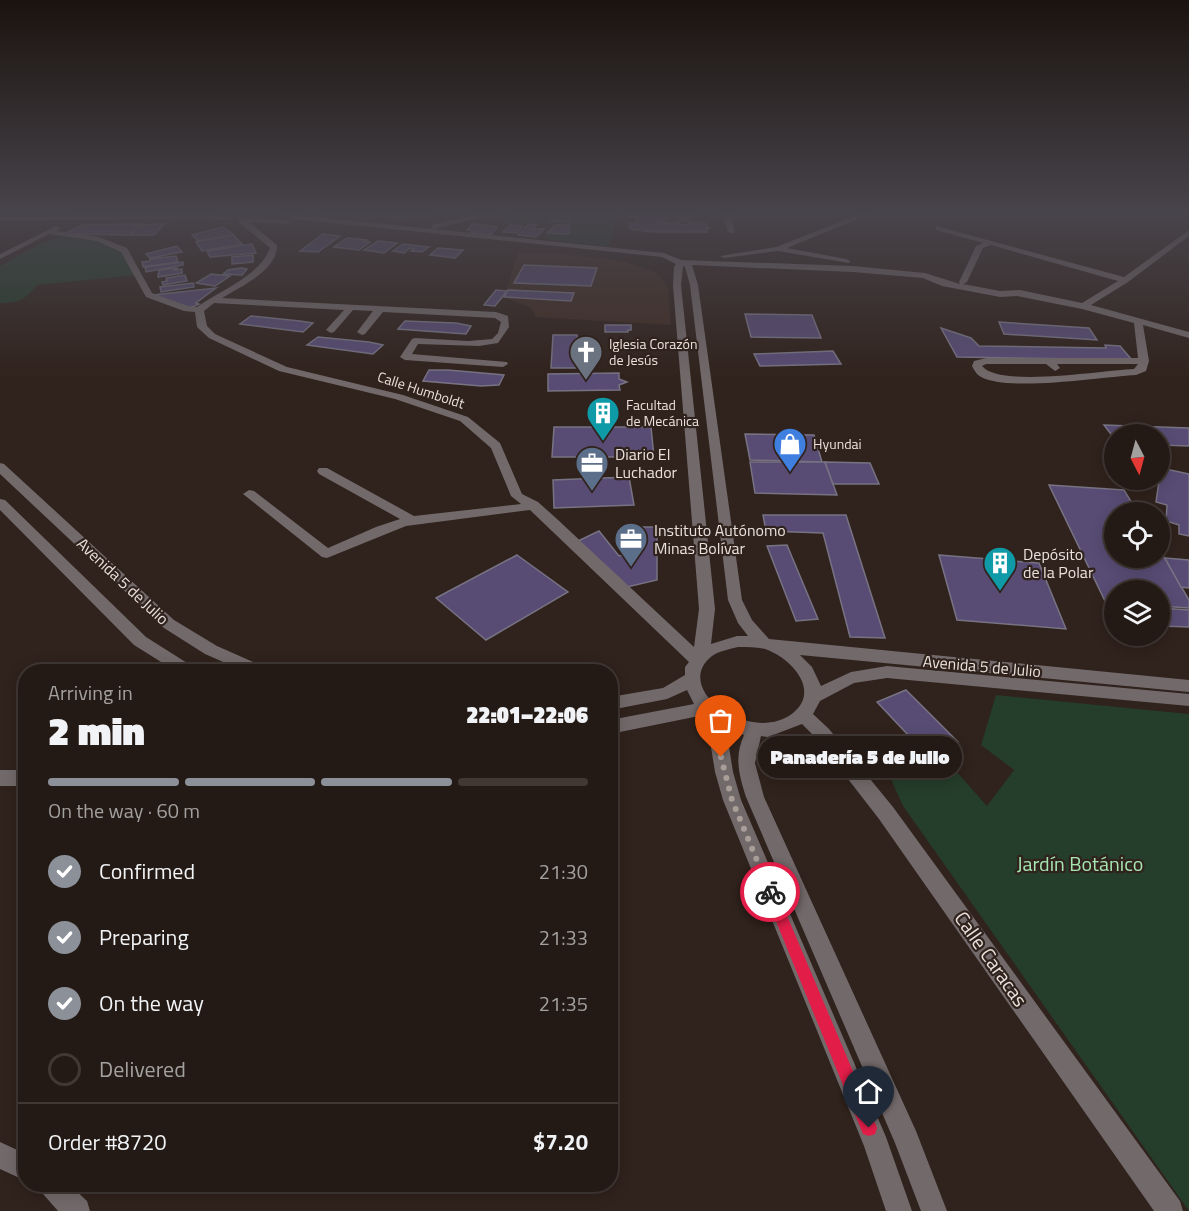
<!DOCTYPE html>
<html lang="en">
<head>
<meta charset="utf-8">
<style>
  :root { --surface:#241a15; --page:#302722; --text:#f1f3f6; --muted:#a3a1a0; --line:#413834; --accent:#8c9099 }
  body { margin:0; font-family:"Titillium Web",sans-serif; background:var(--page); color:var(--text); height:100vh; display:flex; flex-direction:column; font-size:22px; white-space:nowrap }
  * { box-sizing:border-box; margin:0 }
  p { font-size:20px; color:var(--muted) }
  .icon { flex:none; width:33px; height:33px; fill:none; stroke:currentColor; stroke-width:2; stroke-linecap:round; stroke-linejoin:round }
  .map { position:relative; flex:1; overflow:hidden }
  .drawer { position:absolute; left:18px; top:664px; width:600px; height:528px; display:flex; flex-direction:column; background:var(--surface); border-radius:24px; box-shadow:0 3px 15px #0003,0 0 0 2px var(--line) }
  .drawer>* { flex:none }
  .needle { width:39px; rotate:174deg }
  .buttons { position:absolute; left:1104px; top:424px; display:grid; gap:12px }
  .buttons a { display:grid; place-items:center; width:66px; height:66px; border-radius:50%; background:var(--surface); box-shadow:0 3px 15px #0003,0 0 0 2px var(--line); font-size:30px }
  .pin { position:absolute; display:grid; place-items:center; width:51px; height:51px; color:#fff; margin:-62px -26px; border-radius:50% 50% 50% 0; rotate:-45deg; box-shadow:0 0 6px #0007 }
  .pin .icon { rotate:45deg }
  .courier { position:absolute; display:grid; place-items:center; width:60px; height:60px; margin:-30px; border:4px solid #e11d48; border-radius:50%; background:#fff; color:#222; box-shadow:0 2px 8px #0007 }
  .bubble { position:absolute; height:42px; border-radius:21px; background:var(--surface); box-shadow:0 3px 15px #0003,0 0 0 2px var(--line); font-size:20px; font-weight:800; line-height:42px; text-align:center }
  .head em { font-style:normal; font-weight:800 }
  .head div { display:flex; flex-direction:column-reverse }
  .head { display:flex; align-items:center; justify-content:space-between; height:102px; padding:0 30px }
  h1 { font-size:39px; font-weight:800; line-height:45px }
  .bar { display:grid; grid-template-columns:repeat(4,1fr); gap:9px 6px; align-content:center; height:72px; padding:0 30px }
  .bar i { height:8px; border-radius:4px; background:var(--line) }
  .bar .selected { background:var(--accent) }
  .bar p { grid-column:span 4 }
  .line { display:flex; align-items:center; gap:15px; padding:0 30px; border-top:2px solid var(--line) }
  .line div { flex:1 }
  ol { padding:0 30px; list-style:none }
  li { display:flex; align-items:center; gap:18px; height:66px }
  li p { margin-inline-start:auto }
  li .icon { padding:6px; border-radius:50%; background:var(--accent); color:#fff; stroke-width:4 }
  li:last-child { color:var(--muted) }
  li i { width:33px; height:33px; border:3px solid var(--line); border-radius:50% }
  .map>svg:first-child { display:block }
</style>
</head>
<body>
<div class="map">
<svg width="1189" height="1211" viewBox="0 0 1189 1211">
  <rect width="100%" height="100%" fill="#30221c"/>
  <polygon fill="#3f2b22" points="518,253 561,254 622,261 657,273 668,287 671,325 536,317 531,308 504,297"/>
  <g fill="#253d2b">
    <polygon points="298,212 384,212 397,219 414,216 409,212 436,213 405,220 386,216 367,220"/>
    <polygon points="516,212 619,212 609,246 544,239 547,233 569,234 569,225 521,222 519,224 502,225 511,213"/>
    <path d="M 60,237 L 102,240 L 124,250 L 138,275 L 37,285 C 25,300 18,303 0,303 L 0,266 L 40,244 Z"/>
    <polygon points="996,695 1189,714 1189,1211 903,806 890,777 891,756 940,753 987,806 1014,770 981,745"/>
  </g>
  <g fill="#584c74" stroke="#777383" stroke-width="1.5">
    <polygon points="384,212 409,212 415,215 397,219"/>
    <polygon points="643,212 690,212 695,216 690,217 690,220 680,221 678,216 667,216 668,219 663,219 664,223 678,222 679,225 689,225 688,222 703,222 710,228 706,228 707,232 652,232 630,229 629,223 637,223 636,218 630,218 630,216 643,214"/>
    <polygon points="553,216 573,216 570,222 551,221"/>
    <polygon points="139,224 135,228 141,225 164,224 154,235 130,235 135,231 128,235 64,234 83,225"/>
    <polygon points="472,224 483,225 497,227 491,235 471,233 473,231 467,230"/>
    <polygon points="529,224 537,225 532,230 545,228 536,237 518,235"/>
    <polygon points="510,225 523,226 517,233 503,232"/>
    <polygon points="555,225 570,225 569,234 547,233"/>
    <polygon points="223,227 234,235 198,241 192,235"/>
    <polygon points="323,234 340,236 318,252 300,251"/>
    <polygon points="233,235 242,244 202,251 196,242"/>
    <polygon points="347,238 366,240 364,241 370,242 359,250 334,247"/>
    <polygon points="378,241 397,243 384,253 364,250"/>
    <polygon points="252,244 256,253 210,257 207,251"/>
    <polygon points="403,244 429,247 422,252 411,251 414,249 410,248 404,253 393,251"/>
    <polygon points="177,246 182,252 150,258 146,254"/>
    <polygon points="438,248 463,250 455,258 430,255"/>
    <polygon points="253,255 253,262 232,264 232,257"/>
    <polygon points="176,256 178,262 143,267 142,262 150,261 150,259"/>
    <polygon points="183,262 183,265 146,272 145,267"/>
    <polygon points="524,265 597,268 591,286 514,283"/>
    <polygon points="177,268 175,270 182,269 182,273 158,277 159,270"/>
    <polygon points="241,268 247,269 242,275 223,274 228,270"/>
    <polygon points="211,274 230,276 215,286 196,283"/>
    <polygon points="185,275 187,281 163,285 162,282 167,281 166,278"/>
    <polygon points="193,283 194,287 161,292 160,287"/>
    <polygon points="216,288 196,303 199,304 190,308 153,295"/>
    <polygon points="496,290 507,291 495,306 484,305"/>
    <polygon points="508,290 574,293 571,301 504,297"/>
    <polygon points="745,314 812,315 821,338 751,337"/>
    <polygon points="251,316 300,321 313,323 303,332 240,324"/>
    <polygon points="405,321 456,323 471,326 466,334 398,329"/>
    <polygon points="999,322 1089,328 1097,340 1004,334"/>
    <polygon points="605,325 631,325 631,330 628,330 628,332 605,332"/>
    <polygon points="941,328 971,338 979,346 1106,348 1105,345 1120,346 1132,360 957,357"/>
    <polygon points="553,335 577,335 576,368 551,368"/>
    <polygon points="318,337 369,342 383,345 373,354 307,345"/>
    <polygon points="833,351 841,364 760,366 754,354"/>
    <polygon points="429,370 448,370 504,375 499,385 481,386 423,381"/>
    <polygon points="619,373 619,379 627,382 619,385 620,390 548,391 548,374"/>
    <polygon points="1104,425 1189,428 1189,446 1160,445 1160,435 1114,435 1114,438"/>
    <polygon points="554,427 651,427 654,457 552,457"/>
    <polygon points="745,434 814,435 822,462 750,460"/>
    <polygon points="750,462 825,462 837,495 755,493"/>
    <polygon points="825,462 870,463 879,484 833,484"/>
    <polygon points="1161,468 1189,474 1189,536 1179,534 1179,525 1166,521 1167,505 1156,502"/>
    <polygon points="629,477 634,505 554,508 553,480"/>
    <polygon points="1049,485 1124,490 1138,513 1114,513 1114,558 1160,558 1160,550 1189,600 1189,608 1160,606 1160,591 1114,591 1114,602 1105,601"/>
    <polygon points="763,515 846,515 885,638 850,637 823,533 766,531"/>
    <polygon points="632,527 657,527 657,580 627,587 576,542 599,531 619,556 635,552"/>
    <polygon points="787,545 818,619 796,621 767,546"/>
    <polygon points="517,555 568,592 486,640 436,598"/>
    <polygon points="939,555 1039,563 1066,629 957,620"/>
    <polygon points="1165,558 1189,560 1189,588 1181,587"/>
    <polygon points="1160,608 1189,610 1189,627 1160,626"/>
    <polygon points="906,690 958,742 927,755 877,702"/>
  </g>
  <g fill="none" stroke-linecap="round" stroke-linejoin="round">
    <g fill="#72696a" fill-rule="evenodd">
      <path d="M 271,212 L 433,229 L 431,225 L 489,212 L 502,212 L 434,229 L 664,253 L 681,260 L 853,266 L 925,273 L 960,284 L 959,282 L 976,246 L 983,243 L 936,230 L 936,226 L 1124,277 L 1189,230 L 1189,236 L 1128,282 L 1091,305 L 1189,332 L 1189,338 L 1143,325 L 1149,361 L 1146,371 L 1136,375 C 1101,377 1009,392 981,377 C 977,375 974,370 972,366 L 974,361 L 986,358 L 1138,358 L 1134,323 L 1082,309 L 1017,296 L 1000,297 L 942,286 L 923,278 L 853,272 L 692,265 L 698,285 L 742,600 L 752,620 L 769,639 L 1189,680 L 1189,692 L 800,655 L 812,667 L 821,686 L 851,672 L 887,666 L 1189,694 L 1189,706 L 887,678 L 854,683 L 820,701 L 813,714 L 829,729 L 893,807 L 1180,1201 L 1183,1211 L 1154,1211 L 879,819 L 817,739 L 802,724 L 768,737 L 761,736 L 755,763 L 764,797 L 916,1131 L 947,1211 L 921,1211 L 895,1143 L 746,797 C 739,775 734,757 744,735 L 726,728 L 733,772 L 741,800 L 886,1137 L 912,1211 L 886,1211 L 864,1146 L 723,800 L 715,772 L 706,716 L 704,715 L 610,734 L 610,720 L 694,704 L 687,690 L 667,699 L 610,710 L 610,697 L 663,688 L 685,675 L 685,667 L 689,662 L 530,510 L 406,526 L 327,558 L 322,557 L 243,494 L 249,490 L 254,491 L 328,548 L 376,527 L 400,519 L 319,474 L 317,471 L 319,468 L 327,468 L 414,516 L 521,504 L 511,496 L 491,448 L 460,421 L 395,399 L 279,371 L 209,338 L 197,327 L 195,312 L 184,311 L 146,297 L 121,252 L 97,241 L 49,234 L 0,259 L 0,254 L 56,226 L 60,228 L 56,231 L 99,237 L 127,248 L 152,293 L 188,306 L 197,307 C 220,290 259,277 270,248 L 239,222 L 239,218 L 287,220 L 290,224 L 249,222 L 277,245 C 278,270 240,287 222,298 L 496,312 L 508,316 L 509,327 L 498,343 L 479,346 L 418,344 L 412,354 L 507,362 L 508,364 L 503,367 L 405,360 L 400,357 L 412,339 L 415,338 L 468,341 L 492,339 L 498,333 L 501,322 L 495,318 L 383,312 L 365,334 L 362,335 L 357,332 L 373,311 L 353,310 L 334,332 L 331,333 L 326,330 L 344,310 L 214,303 L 204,311 L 207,326 L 215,334 L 287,367 L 403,395 L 468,417 L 500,443 L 522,494 L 538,502 L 557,519 L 694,647 L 699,609 L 673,285 L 674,267 L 676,264 L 662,257 L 294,219 ZM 991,245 L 1118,281 L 1082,303 L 1020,290 L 1000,291 L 963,284 L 967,282 L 983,248 ZM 683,266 L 685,267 L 690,285 L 728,600 L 738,623 L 748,636 L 737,636 L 711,644 L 715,609 L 681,285 ZM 986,364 L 1046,364 L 1055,371 L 1060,368 L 1057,364 L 1138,364 L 1134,369 C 1105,370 999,388 982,366 ZM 738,647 C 747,647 757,647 765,649 C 791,658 821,690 793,713 C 751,746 670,689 712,656 C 719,651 730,649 738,647 Z"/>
      <polygon points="722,212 730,212 735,234 728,232"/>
      <polygon points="865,212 875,212 787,248 846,259 850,261 849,263 778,251 724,258 720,256 776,247"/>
      <polygon points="204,214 233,218 229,220 204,218 0,221 0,217"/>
      <polygon points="0,463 4,464 174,620 217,646 267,668 269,672 246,672 205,654 164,628 0,474"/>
      <polygon points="0,499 5,500 146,637 195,668 197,672 177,672 134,645 0,510"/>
      <rect x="0" y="770" width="26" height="16"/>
      <polygon points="0,1142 26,1154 26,1181 0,1169"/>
      <polygon points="39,1185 70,1185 87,1201 90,1211 58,1211 43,1194"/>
    </g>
  </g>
  <linearGradient id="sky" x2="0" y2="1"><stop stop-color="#1a130f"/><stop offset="0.56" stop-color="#48444b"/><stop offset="1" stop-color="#48444b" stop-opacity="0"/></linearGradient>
  <rect width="1189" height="381" fill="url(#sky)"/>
  <polygon fill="#e11d48" points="770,886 775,888 777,892 877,1128 875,1134 869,1136 863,1134 764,892 766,888"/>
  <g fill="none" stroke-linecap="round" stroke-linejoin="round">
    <polyline stroke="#aa9e99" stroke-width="6" stroke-dasharray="0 10.8" points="721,757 732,800 770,892"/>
  </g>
  <defs>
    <g id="church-pin" transform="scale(1.725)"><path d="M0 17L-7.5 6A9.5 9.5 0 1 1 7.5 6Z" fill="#6b7280" stroke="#30221c"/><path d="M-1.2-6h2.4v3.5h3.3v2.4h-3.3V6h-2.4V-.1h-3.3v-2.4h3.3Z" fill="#fff"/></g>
    <g id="building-pin" transform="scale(1.725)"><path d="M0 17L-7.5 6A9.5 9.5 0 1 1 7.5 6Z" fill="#0f9aa8" stroke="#30221c"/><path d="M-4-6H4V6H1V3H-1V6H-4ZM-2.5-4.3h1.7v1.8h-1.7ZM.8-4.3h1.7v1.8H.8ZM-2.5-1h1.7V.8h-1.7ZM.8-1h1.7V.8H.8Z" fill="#fff"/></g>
    <g id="shop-pin" transform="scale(1.725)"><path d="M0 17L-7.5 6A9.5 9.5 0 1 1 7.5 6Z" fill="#3f7fe0" stroke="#30221c"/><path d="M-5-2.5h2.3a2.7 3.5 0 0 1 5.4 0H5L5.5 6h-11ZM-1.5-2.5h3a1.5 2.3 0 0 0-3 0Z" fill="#fff"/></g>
    <g id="office-pin" transform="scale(1.725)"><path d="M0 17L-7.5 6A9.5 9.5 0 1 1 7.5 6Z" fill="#5c6f8a" stroke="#30221c"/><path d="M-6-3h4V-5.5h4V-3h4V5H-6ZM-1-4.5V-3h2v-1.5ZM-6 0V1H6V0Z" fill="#fff"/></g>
  </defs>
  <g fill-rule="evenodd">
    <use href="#church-pin" x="586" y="352"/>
    <use href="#building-pin" x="603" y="413"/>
    <use href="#shop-pin" x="790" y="444"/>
    <use href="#office-pin" x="592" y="463"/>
    <use href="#office-pin" x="631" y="539"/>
    <use href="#building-pin" x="1000" y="563"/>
  </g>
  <g text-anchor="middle" stroke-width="4.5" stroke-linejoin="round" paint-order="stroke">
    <g font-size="14" fill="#ebe1dc" stroke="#30221c" text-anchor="start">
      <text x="609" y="349">Iglesia Corazón<tspan x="609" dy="16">de Jesús</tspan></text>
      <text x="626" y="410">Facultad<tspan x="626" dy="16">de Mecánica</tspan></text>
      <text x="813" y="449">Hyundai</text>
    </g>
    <g font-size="14" fill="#ebe1dc" stroke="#30221c">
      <text transform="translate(421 390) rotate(18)" y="5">Calle Humboldt</text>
    </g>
    <g font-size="16" fill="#ebe1dc" stroke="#30221c" text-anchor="start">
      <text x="615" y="460">Diario El<tspan x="615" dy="18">Luchador</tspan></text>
      <text x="654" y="536">Instituto Autónomo<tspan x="654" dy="18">Minas Bolívar</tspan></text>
      <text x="1023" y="560">Depósito<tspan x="1023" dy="18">de la Polar</tspan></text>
    </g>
    <g font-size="16" fill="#ebe1dc" stroke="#30221c">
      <text transform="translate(123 581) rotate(43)" y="6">Avenida 5 de Julio</text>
      <text transform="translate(982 666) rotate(5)" y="6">Avenida 5 de Julio</text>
    </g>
    <g font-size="20" fill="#a5e6b3" stroke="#30221c">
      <text x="1080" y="871">Jardín Botánico</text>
    </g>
    <g font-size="20" fill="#ebe1dc" stroke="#30221c">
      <text transform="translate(991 959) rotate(55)" y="7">Calle Caracas</text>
    </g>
  </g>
</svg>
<div class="buttons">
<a><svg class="needle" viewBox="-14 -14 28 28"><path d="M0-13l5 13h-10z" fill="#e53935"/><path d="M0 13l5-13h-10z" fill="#a3a1a0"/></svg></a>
<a><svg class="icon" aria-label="locate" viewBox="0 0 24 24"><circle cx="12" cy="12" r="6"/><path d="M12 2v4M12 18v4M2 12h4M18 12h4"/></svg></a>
<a><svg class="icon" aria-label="layers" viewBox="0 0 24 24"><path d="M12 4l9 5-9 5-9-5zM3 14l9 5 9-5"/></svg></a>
</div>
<div class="pin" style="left:721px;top:757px;background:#ea580c"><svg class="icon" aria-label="bag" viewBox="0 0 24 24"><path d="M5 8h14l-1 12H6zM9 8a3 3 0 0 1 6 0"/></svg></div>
<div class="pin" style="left:869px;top:1128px;background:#1f2937"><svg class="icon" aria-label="home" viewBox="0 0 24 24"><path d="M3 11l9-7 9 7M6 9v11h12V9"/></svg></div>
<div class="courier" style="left:770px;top:892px"><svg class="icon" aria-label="bike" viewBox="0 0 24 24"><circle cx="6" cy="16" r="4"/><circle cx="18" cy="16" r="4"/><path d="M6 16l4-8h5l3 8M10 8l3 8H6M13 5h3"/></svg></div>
<div class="bubble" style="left:758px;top:736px;width:204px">Panadería 5 de Julio</div>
<section class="drawer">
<div class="head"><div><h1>2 min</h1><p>Arriving in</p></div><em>22:01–22:06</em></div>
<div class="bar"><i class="selected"></i><i class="selected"></i><i class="selected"></i><i></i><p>On the way · 60 m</p></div>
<ol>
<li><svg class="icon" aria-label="check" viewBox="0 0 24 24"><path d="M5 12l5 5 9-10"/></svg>Confirmed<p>21:30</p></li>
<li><svg class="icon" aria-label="check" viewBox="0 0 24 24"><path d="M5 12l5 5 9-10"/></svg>Preparing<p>21:33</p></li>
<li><svg class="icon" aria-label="check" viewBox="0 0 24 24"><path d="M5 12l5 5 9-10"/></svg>On the way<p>21:35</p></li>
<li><i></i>Delivered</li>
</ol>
<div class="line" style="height:78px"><div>Order #8720</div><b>$7.20</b></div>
</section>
</div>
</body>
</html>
